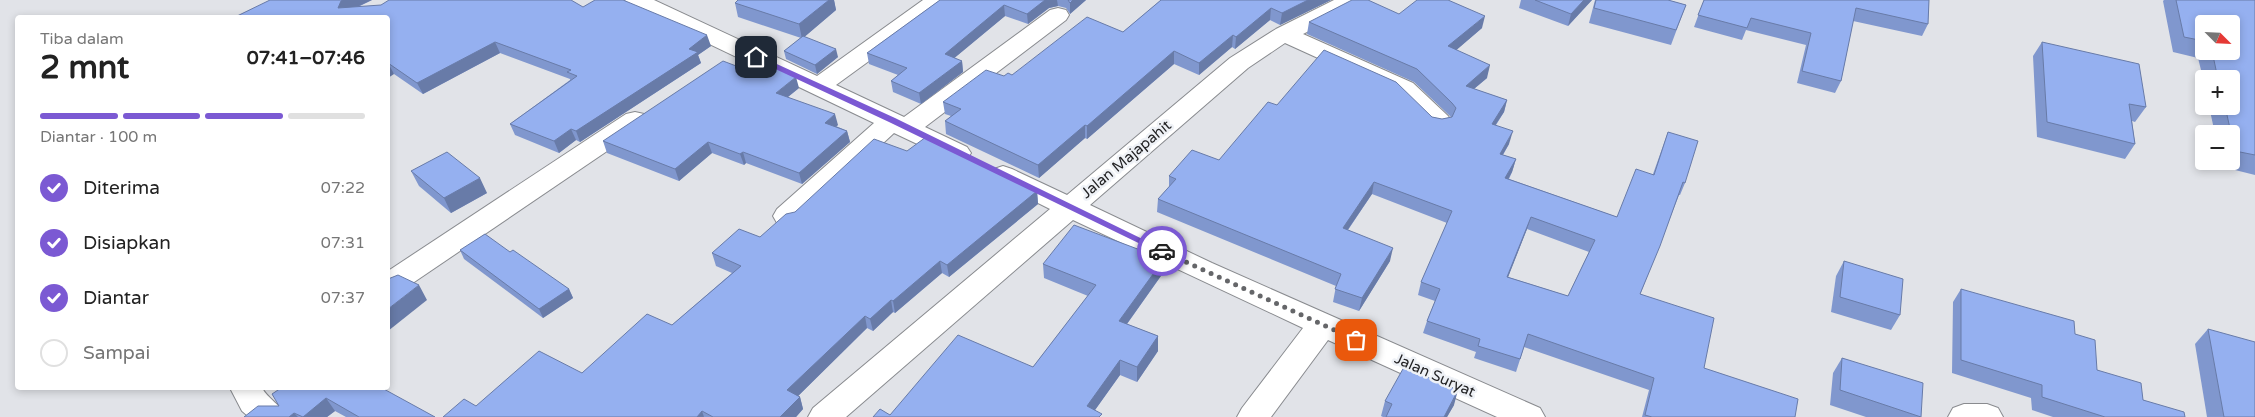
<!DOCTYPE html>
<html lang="id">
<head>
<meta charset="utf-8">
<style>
  :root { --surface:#fff; --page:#f2f2f2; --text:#222; --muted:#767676; --line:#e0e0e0; --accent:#7b59d3 }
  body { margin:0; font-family:"Varela Round",sans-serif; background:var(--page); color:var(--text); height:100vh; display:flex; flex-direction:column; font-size:19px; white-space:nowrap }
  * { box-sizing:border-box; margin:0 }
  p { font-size:16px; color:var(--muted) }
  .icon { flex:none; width:28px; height:28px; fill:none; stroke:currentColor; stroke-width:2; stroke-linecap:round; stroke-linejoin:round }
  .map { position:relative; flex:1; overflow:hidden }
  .details { position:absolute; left:15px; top:15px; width:375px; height:375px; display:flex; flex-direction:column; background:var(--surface); border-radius:5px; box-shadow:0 2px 8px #0003 }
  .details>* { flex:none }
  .needle { width:32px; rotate:114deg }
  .tools { position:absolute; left:2195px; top:15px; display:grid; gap:10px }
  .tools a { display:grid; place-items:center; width:45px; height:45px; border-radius:5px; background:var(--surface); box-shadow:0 2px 8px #0003; font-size:25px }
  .pin { position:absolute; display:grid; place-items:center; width:42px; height:42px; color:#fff; margin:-21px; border-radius:10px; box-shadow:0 2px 8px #0006 }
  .courier { position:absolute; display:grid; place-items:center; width:50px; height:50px; margin:-25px; border:4px solid #7b59d3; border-radius:50%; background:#fff; color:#222; box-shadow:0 1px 6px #0007 }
  .headline em { font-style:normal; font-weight:700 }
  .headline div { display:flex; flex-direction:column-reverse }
  .headline { display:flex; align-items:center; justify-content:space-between; height:85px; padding:0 25px }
  h1 { font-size:32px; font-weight:700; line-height:38px }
  .bar { display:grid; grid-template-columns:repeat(4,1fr); gap:8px 5px; align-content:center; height:60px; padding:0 25px }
  .bar i { height:6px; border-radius:4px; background:var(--line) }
  .bar .active { background:var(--accent) }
  .bar p { grid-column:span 4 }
  ol { padding:0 25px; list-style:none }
  li { display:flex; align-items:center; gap:15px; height:55px }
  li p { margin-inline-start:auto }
  li .icon { padding:5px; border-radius:50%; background:var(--accent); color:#fff; stroke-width:4 }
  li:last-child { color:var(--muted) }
  li i { width:28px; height:28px; border:2px solid var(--line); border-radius:50% }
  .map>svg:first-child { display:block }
</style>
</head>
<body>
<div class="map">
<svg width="2255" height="417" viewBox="0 0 2255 417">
  <rect width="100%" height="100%" fill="#e1e3e8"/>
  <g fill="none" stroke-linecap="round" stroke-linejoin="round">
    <g stroke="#898b8f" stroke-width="2">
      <g id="street">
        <polygon points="625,0 654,0 817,76 923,0 949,0 946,5 836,85 904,117 1050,10 1058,8 1066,10 1069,15 1066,20 925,127 967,147 971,153 967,159 958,162 949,159 894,133 797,223 787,225 777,223 773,216 777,209 874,123 628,5"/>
        <polygon points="1334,0 1363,0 1360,5 1303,34 1413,83 1448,116 1452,122 1448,128 1439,130 1430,128 1395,93 1285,43 1248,68 1090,205 1212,263 1540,408 1545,417 1497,417 1328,340 1271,417 1237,417 1242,408 1303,328 1073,220 846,417 808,417 813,408 1050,209 994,181 990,175 994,169 1003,166 1012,169 1067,195 1230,58 1276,29"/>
        <polygon points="635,112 644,114 648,120 644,126 398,293 388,296 388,271 626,114"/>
        <path d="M 230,388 L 262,388 C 268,399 281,405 287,417 L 249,417 L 242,411 Z"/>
        <polygon points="1964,404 1987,404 1998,408 2003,417 1948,417 1953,408"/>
      </g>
    </g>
    <use href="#street" fill="#fff" fill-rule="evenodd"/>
  </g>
  <g fill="#8097ce" fill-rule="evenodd">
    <polygon points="270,0 372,0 358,7 583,7 711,46 698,55 701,63 580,142 576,140 559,153 515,135 510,124 570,80 570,79 500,53 423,94 394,74"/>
    <polygon points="738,0 834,0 836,10 804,37 838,57 817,74 786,59 784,51 801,38 738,17 735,3"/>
    <polygon points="940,0 1086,0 1070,14 1066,8 1058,6 1049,8 1028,24 1005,16 954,58 962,61 963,72 921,104 893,92 891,81 898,75 869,64 867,53"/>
    <polygon points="1161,0 1331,0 1280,25 1270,20 1235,49 1232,47 1199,75 1174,64 1087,139 1085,138 1039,178 946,134 945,121 951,116 945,114 943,102 1004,76 1012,75 1123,32"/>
    <polygon points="1521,0 1592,0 1568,26 1519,8"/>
    <polygon points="1595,0 1668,0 1686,5 1671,45 1589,23"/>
    <polygon points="1704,0 1929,0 1928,24 1922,36 1853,21 1841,81 1835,93 1797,83 1806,45 1746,30 1742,40 1694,27"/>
    <path d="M 2164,0 L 2255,0 L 2255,175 L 2223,167 L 2221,161 L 2231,161 L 2231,134 L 2215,134 L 2209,106 L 2231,106 L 2231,79 L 2204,79 L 2204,82 L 2198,58 L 2173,52 L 2163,1 ZM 2204,24 L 2231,51 L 2204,51 Z"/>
    <path d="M 1399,14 L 1482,28 L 1456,50 L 1487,78 L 1474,89 L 1507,100 L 1504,112 L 1496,125 L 1509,144 L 1503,155 L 1516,159 L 1512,172 L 1509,179 L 1617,217 L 1653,174 L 1668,132 L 1685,183 L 1680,195 L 1679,195 L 1640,295 L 1704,368 L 1795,417 L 1642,417 L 1649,390 L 1524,347 L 1516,372 L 1474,358 L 1476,352 L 1423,333 L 1427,321 L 1435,301 L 1418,295 L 1421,282 L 1447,223 L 1372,194 L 1348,230 L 1390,261 L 1359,311 L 1333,302 L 1336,286 L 1157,212 L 1158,199 L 1169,187 L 1169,176 L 1219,160 L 1277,105 L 1432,117 L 1442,119 L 1451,117 L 1414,82 L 1307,34 L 1309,22 ZM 1527,229 L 1589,252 L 1568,296 L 1508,277 Z"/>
    <polygon points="2042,42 2146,107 2135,122 2132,121 2135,144 2125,159 2037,137 2033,56"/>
    <polygon points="799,88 788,97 838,125 836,126 847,131 850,142 802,184 746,163 744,165 712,153 679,181 607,153 603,141"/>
    <polygon points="907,151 1037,191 1038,204 949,277 942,273 895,313 893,312 873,331 867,328 798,396 800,397 803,409 796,417 443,417 582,373 672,325 732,273 716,266 712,253 760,237 795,212"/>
    <polygon points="411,171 487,193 451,213 419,186"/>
    <polygon points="460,250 510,252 569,289 573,298 543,318 464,259"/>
    <polygon points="1164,259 1163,273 1127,324 1158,336 1158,351 1137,382 1120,375 1095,410 890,415 1033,367 1088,296 1044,278 1043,264"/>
    <polygon points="1844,261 1900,315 1891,330 1831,312 1836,276"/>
    <polygon points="1961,289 2075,334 2097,370 2143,400 2185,417 2053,417 2032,410 2031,398 1952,373 1953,302"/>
    <polygon points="2208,329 2255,417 2207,417 2195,344"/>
    <polygon points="1842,358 1921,417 1866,417 1830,405 1833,373"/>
    <polygon points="281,388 435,417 346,417 335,411 327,417 244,417 279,406"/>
    <polygon points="1385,401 1454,405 1447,417 1383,417 1381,416"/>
  </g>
  <g fill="#687ba8">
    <polygon points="343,0 372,0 346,12 338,8 341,1"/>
    <polygon points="829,0 834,0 836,10 802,39 799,24"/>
    <polygon points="1045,0 1057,0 1058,6 1049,8 1028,24 1027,14"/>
    <polygon points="1073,0 1086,0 1070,14 1070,3"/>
    <polygon points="1308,0 1331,0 1280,25 1282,13"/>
    <polygon points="1584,0 1592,0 1568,26 1571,14"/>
    <polygon points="1004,5 1005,16 946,65 945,54"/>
    <polygon points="1271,8 1270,20 1235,49 1236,37"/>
    <polygon points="1485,16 1482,28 1446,59 1448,46"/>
    <polygon points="707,35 711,46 698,55 701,63 580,142 576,131"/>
    <polygon points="1233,35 1232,47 1199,75 1199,63"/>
    <polygon points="495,42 500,53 423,94 417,83"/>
    <polygon points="836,49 838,57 817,74 815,65"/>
    <polygon points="1174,51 1174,64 1087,139 1087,126"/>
    <polygon points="962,61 963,72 921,104 919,93"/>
    <polygon points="388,63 394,74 388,78"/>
    <polygon points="1490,65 1487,78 1463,98 1466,86"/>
    <polygon points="796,77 799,88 779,104 776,93"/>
    <polygon points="1507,100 1504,112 1488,136 1492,124"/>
    <polygon points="835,114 838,125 828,134 825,123"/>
    <polygon points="1085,125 1085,138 1039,178 1038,165"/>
    <polygon points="571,129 576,140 559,153 554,141"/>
    <polygon points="847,131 850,142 802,184 799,173"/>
    <polygon points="1513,131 1509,144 1496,166 1500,154"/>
    <polygon points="708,142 712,153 679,181 675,169"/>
    <polygon points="743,152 746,163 744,165 740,154"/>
    <polygon points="1516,159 1512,172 1502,190 1505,178"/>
    <polygon points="480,178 487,193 451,213 444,198"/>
    <polygon points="1374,182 1372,194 1340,241 1343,228"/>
    <polygon points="1037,191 1038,204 949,277 947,265"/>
    <polygon points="1531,217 1527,229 1503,290 1507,277"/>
    <polygon points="1393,248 1390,261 1359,311 1362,298"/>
    <polygon points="1164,259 1163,273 1119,335 1119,321"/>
    <polygon points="940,261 942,273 895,313 893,301"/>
    <polygon points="419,285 427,300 388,331 388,309"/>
    <polygon points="569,289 573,298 543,318 539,309"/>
    <polygon points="891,300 893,312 873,331 870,319"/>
    <polygon points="865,316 867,328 791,403 787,390"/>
    <polygon points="1158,336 1158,351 1137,382 1137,367"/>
    <polygon points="1120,360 1120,375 1090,417 1087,406"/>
    <polygon points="1458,390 1454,405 1447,417 1444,417"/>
    <polygon points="800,397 803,409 796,417 780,417"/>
    <polygon points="326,398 335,411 327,417 303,417"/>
    <polygon points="702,411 704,417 697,417"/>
    <polygon points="294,413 298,417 289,417"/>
  </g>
  <g fill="#95b0f0" stroke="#687ba8" fill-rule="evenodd">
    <polygon points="270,0 343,0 341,1 338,8 381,5 389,0 571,0 583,7 595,0 623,0 707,35 689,49 698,52 576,131 571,129 554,141 510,124 577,76 567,72 571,70 495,42 417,83 388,63 388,18 233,18"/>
    <polygon points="738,0 829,0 799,24 735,3"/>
    <polygon points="940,0 1045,0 1027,14 1004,5 945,54 962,61 919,93 891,81 907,68 867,53"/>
    <polygon points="1068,0 1073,0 1070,3"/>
    <polygon points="1161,0 1308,0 1282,13 1271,8 1236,37 1233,35 1199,63 1174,51 1087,126 1085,125 1038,165 945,121 961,109 943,102 986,70 1004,76 1008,73 1012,75 1087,17 1123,32"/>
    <path d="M 1352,0 L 1368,0 L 1399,14 L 1417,0 L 1448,0 L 1485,16 L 1448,46 L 1490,65 L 1466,86 L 1507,100 L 1492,124 L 1513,131 L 1500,154 L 1516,159 L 1505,178 L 1617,217 L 1636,169 L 1654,175 L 1668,132 L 1698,141 L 1685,183 L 1683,182 L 1660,246 L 1640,294 L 1714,318 L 1704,368 L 1798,399 L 1795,417 L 1652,417 L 1645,415 L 1654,378 L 1528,334 L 1520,359 L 1478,346 L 1480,339 L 1427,321 L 1440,289 L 1421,282 L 1452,211 L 1374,182 L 1343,228 L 1393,248 L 1362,298 L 1335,289 L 1341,274 L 1158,199 L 1176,179 L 1169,176 L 1192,150 L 1219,160 L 1268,102 L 1277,105 L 1324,50 L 1396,82 L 1432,117 L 1442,119 L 1452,117 L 1456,108 L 1452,103 L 1417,69 L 1309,22 ZM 1531,217 L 1595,240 L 1568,296 L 1507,277 Z"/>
    <polygon points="1535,0 1584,0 1571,14"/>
    <polygon points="1596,0 1668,0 1686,5 1676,30 1594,8"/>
    <polygon points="1704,0 1929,0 1928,24 1856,8 1841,81 1802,71 1811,33 1751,18 1747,28 1698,15"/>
    <polygon points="2176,0 2255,0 2255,155 2235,151 2225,106 2231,106 2231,79 2218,79 2212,51 2231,51 2231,24 2204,24 2204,41 2184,37"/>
    <polygon points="803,36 836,49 815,65 784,51"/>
    <polygon points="2042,42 2139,64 2146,107 2129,104 2135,144 2047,122"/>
    <polygon points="723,61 752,72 765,62 796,77 776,93 835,114 825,123 847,131 799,173 743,152 740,154 708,142 675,169 603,141"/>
    <polygon points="926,137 1037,191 947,265 940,261 893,301 891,300 870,319 865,316 787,390 800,397 780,417 713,417 702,411 697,417 443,417 464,399 476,406 539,351 582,373 647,314 672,325 741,266 712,253 739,229 760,237 786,214 795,212 874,139 907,151"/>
    <polygon points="447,152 480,178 444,198 411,171"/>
    <polygon points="1074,225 1164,259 1119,321 1158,336 1137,367 1120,360 1087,406 1102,414 1099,417 873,417 880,409 890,415 958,335 1033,367 1096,285 1043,264"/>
    <polygon points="485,234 510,252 513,250 569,289 539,309 460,250"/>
    <polygon points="1844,261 1903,279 1900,315 1840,297"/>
    <polygon points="398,275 419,285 388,309 388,279"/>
    <polygon points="1961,289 2074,321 2075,334 2095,340 2097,370 2141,383 2143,400 2184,412 2185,417 2105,417 2042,397 2042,385 1961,360"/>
    <polygon points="2208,329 2255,342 2255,417 2224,417"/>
    <polygon points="1842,358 1923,383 1921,417 1840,390"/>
    <polygon points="1404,367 1458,390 1444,417 1386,417 1392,404 1385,401"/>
    <polygon points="281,388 382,388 435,417 359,417 326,398 303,417 294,413 289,417 244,417 258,406 279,406 272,394"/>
  </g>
  <polygon fill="#7b59d3" points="754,56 759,56 895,118 1167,251 1165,253 1159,253 889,122 754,59"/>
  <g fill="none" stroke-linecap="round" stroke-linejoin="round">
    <polyline stroke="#656669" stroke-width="5" stroke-dasharray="0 9" points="1162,251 1356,340"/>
  </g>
  <g text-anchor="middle" stroke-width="5" stroke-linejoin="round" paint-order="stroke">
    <g font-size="15" fill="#222224" stroke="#eef1f6">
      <text transform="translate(1126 159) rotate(-40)" y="5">Jalan Majapahit</text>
      <text transform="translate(1435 375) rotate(24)" y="5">Jalan Suryat</text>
    </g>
  </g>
</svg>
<div class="tools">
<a><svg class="needle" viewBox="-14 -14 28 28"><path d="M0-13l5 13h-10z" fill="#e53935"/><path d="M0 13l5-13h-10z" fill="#767676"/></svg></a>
<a>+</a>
<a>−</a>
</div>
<div class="pin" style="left:1356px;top:340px;background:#ea580c"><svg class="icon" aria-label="bag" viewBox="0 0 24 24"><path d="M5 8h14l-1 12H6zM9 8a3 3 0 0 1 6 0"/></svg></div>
<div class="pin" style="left:756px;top:57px;background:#1f2937"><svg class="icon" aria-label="home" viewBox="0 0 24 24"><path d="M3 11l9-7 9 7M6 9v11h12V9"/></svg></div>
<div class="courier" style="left:1162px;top:251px"><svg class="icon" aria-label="car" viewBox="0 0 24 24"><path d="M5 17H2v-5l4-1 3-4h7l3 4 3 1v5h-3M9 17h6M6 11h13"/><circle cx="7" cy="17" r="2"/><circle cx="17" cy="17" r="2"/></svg></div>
<section class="details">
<div class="headline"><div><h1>2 mnt</h1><p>Tiba dalam</p></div><em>07:41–07:46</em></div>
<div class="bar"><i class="active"></i><i class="active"></i><i class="active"></i><i></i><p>Diantar · 100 m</p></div>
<ol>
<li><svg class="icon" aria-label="check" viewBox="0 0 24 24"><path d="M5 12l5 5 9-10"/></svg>Diterima<p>07:22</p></li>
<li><svg class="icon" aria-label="check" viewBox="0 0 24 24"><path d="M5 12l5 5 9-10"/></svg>Disiapkan<p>07:31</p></li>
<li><svg class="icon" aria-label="check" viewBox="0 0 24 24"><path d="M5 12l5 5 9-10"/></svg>Diantar<p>07:37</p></li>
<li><i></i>Sampai</li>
</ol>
</section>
</div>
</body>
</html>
